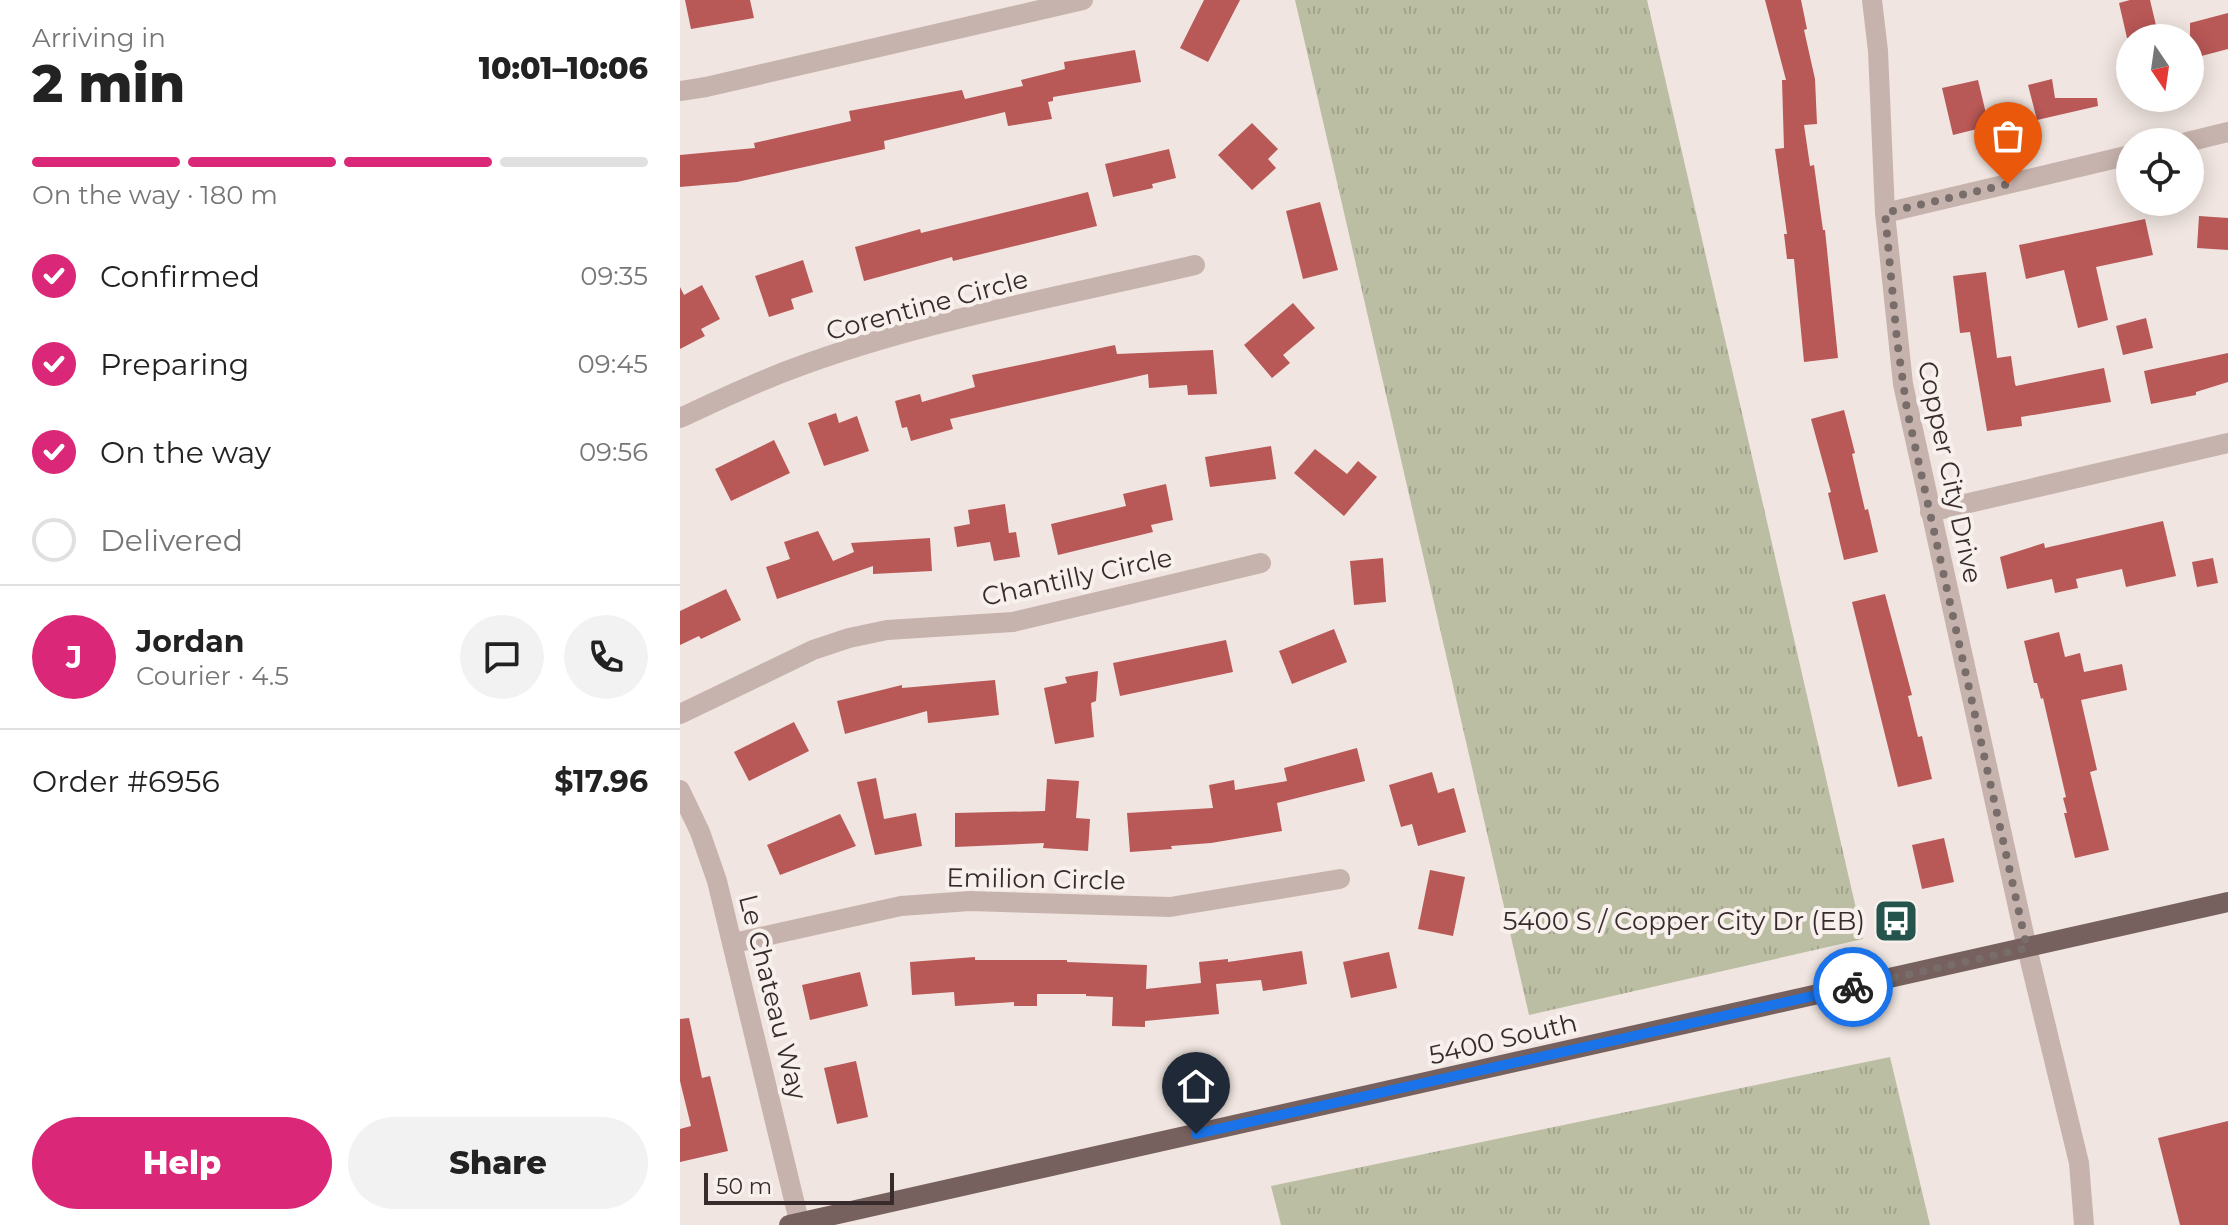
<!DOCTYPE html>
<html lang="en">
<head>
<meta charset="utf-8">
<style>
  :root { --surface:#fff; --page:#f2f2f2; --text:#222; --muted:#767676; --line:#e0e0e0; --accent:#db2777 }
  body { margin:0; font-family:Montserrat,sans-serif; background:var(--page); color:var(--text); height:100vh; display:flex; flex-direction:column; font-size:30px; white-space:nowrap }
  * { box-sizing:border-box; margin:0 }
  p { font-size:26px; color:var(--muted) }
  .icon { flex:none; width:44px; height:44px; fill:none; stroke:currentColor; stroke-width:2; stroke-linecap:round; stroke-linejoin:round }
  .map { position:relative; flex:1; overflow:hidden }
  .drawer { display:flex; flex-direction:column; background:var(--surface); width:680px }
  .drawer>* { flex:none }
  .needle { width:52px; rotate:167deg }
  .fabs { position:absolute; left:1436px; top:24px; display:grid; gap:16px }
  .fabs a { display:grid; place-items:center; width:88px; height:88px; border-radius:50%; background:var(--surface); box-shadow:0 4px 20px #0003; font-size:40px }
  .scale { position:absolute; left:24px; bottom:20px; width:190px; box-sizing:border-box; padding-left:8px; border:4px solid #372c2b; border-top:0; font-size:22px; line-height:28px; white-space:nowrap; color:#372c2b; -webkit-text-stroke:6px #f8f0ec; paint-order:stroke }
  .pin { position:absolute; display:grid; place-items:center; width:68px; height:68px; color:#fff; margin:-82px -34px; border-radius:50% 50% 50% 0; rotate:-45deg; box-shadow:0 0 8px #0007 }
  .pin .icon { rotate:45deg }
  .courier { position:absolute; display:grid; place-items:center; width:80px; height:80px; margin:-40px; border:6px solid #1a73e8; border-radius:50%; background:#fff; color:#222; box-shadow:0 2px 10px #0007 }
  .overview em { font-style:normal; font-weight:800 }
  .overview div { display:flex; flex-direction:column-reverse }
  .overview { display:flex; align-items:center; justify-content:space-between; height:136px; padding:0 32px }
  h1 { font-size:52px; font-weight:800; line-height:60px }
  .bar { display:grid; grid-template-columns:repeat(4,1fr); gap:12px 8px; align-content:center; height:96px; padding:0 32px }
  .bar i { height:10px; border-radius:6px; background:var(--line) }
  .bar .on { background:var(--accent) }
  .bar p { grid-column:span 4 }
  .line { display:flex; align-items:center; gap:20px; padding:0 32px; border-top:2px solid var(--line) }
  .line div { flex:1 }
  .round { display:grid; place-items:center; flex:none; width:84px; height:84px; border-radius:42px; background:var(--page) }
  ol { padding:0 32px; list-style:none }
  li { display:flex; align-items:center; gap:24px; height:88px }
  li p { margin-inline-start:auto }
  li .icon { padding:8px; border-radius:50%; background:var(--accent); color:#fff; stroke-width:4 }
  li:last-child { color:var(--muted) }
  li i { width:44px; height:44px; border:4px solid var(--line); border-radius:50% }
  .action { display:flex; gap:16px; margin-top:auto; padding:16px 32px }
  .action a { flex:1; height:92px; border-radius:48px; background:var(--accent); color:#fff; font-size:32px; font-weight:800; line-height:92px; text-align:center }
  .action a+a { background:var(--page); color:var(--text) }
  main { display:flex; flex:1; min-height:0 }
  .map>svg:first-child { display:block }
</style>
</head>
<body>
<main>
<section class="drawer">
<div class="overview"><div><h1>2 min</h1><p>Arriving in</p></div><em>10:01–10:06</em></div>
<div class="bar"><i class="on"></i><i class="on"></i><i class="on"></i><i></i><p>On the way · 180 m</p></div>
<ol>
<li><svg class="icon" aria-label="check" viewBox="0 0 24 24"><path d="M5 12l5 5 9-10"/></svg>Confirmed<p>09:35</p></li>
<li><svg class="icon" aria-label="check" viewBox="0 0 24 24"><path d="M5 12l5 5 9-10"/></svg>Preparing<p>09:45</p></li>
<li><svg class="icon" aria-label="check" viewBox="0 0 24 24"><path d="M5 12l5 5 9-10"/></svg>On the way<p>09:56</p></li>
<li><i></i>Delivered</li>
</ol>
<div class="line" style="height:144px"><b class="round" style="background:var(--accent);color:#fff">J</b><div><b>Jordan</b><p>Courier · 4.5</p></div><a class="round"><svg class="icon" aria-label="chat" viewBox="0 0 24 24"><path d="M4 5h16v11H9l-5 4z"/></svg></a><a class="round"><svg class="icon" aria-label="phone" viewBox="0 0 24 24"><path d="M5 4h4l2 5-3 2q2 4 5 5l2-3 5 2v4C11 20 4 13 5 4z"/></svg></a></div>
<div class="line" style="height:104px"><div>Order #6956</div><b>$17.96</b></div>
<div class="action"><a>Help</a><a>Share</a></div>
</section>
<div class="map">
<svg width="1548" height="1225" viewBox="0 0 1548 1225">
  <defs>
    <pattern id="grass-tufts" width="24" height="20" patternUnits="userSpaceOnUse" patternTransform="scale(2)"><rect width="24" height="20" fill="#bbbea2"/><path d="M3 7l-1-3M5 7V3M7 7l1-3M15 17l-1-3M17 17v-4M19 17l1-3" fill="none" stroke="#a1a38c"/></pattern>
  </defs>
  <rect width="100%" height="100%" fill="#f0e5e0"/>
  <g fill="url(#grass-tufts)">
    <polygon points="615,0 967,0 1183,939 849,1015"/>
    <polygon points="1210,1057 1250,1225 601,1225 591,1186"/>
  </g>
  <g fill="#b85857">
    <polygon points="5,0 70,0 74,18 11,29"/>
    <polygon points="524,0 560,0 528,62 500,48"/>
    <polygon points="1085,0 1121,0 1127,29 1124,30 1135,79 1137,124 1124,125 1130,166 1134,165 1143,230 1145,230 1158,358 1124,362 1114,259 1107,259 1104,234 1107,234 1095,149 1104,148 1102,80 1106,80"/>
    <polygon points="1450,0 1470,0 1479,38 1447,38 1439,3"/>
    <polygon points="1548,13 1548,49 1510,59 1510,23"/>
    <polygon points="455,50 461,82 373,97 373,101 368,102 372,119 328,126 325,112 204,141 205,149 57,182 0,187 0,155 75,148 74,143 171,121 169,111 282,90 285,99 343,86 341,80 385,69 384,62"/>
    <polygon points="1372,79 1375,98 1417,98 1418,106 1357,120 1348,85"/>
    <polygon points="1298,80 1309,126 1273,135 1262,88"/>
    <polygon points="572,123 598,149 588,159 596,168 572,190 538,155"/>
    <polygon points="489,149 496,178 472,184 473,188 433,197 425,164"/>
    <polygon points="408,192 417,226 273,261 272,257 184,281 175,247 240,229 241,233"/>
    <polygon points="640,202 658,270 623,279 606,211"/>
    <polygon points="1519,216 1548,218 1548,250 1517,248"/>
    <polygon points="1465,219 1473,255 1416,267 1428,320 1398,328 1384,270 1346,279 1339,245"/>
    <polygon points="123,260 133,292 111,299 114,309 89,317 75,276"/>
    <polygon points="1306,272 1317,358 1331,356 1335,384 1336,386 1424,368 1431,402 1341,417 1342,426 1307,431 1290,332 1280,333 1273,276"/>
    <polygon points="22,285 40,319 21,329 25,336 0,349 0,287 4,295"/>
    <polygon points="613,303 635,328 603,355 610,363 592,378 564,345"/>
    <polygon points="1466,318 1473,348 1443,355 1436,326"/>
    <polygon points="435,345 437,354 533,350 537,394 508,395 507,385 469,388 468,374 270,419 273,429 231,441 227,427 222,428 215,401 240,394 242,402 295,387 292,375"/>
    <polygon points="1548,353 1548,382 1516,392 1516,395 1471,404 1464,371"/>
    <polygon points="1164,410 1175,453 1172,454 1185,510 1188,509 1198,552 1164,560 1148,493 1151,492 1131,419"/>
    <polygon points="156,413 159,423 177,416 189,451 144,466 128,423"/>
    <polygon points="94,440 110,473 51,501 35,469"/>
    <polygon points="591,446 596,479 530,487 525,457"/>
    <polygon points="635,449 667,474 678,461 697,477 664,516 614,473"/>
    <polygon points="486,484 493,520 471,525 473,532 378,555 371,524 446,506 443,494"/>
    <polygon points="325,504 329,533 336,532 340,557 314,561 310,542 277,547 274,527 290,524 288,510"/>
    <polygon points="1483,521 1496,576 1446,587 1442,569 1396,579 1398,588 1375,593 1372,579 1327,589 1320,557 1364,543 1365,548"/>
    <polygon points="138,531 153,561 174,552 171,543 250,538 252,571 193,574 193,566 97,599 86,567 110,559 104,542"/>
    <polygon points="703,558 706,602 674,605 670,561"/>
    <polygon points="1533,558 1538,583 1517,587 1512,562"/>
    <polygon points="46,589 61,620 21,639 19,636 0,645 0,611"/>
    <polygon points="1205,594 1232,695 1228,696 1238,737 1242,736 1252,779 1218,787 1172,602"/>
    <polygon points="654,629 667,662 612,684 599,651"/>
    <polygon points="1379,632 1385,657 1400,653 1404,672 1442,664 1447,690 1401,700 1417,770 1410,772 1429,850 1395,858 1384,813 1387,813 1383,798 1386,797 1363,698 1361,699 1357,683 1354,683 1344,641"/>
    <polygon points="546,640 553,672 440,696 433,663"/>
    <polygon points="418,671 416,701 411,703 414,737 375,744 364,688 387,683 385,677"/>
    <polygon points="315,680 319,715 248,723 247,711 165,734 157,701 222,685 222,688"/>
    <polygon points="114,722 129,751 69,781 54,752"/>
    <polygon points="677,748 685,781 597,803 602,831 531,843 491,846 492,849 450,852 447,813 533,808 529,785 554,780 555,790 607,781 604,768"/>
    <polygon points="752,772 758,793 774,788 786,832 738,846 732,824 721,827 709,785"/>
    <polygon points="196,778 204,819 236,813 242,846 195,855 177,782"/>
    <polygon points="367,779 399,781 396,818 410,819 408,851 363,848 364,843 275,847 275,813 365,811"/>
    <polygon points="160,814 176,846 100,875 87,845"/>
    <polygon points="1264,838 1274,882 1242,889 1232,845"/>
    <polygon points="750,870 785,877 773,936 738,929"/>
    <polygon points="622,951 627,984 583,991 581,980 536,984 539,1014 465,1021 465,1027 432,1026 433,997 406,996 406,994 357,994 357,1006 334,1006 334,1002 275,1006 274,992 232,995 230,962 295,957 295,960 387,960 387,962 467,965 466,989 521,983 519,962 548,959 548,962"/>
    <polygon points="709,952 717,988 671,998 663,962"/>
    <polygon points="180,972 188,1006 130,1020 122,985"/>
    <polygon points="9,1018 22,1078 30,1076 48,1151 0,1162 0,1129 11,1126 0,1081 0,1019"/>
    <polygon points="176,1061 188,1117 157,1124 144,1068"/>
    <polygon points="1548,1121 1548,1225 1500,1225 1478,1138"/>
  </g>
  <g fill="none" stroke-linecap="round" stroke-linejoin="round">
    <g stroke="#c7b3ad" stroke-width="20">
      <polyline points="1192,0 1198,51 1205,213 1223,384 1347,948 1399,1163 1404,1225"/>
      <polyline points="0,91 26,87 403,0"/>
      <polyline points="1507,142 1548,132"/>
      <polyline points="1205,213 1450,155"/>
      <path d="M 0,418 C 37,401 74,383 112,369 C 240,321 383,296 515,265"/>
      <polyline points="1250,512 1548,443"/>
      <polyline points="0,714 133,650 169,638 207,630 333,622 581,563"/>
      <polyline points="0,790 20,832 37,881 120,1225"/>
      <polyline points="54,943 221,906 290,901 490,907 660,879"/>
    </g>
    <polyline stroke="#77615e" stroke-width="20" points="109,1225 1548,902"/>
  </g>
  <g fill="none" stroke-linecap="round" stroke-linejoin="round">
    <polyline stroke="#786d6a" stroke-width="8" stroke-dasharray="0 14.4" points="1173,987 1347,948 1227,410 1217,340 1205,213 1328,184"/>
    <polyline stroke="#1a73e8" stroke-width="10" points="516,1134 1173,987"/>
  </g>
  <defs>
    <g id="bus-square" transform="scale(2.3)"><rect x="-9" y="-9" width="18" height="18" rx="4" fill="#25544c" stroke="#f8f0ec"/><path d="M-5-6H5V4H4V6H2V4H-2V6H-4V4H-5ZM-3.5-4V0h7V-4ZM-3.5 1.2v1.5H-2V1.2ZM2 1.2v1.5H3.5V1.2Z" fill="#fff"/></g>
  </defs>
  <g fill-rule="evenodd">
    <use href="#bus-square" x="1216" y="921"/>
  </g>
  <g text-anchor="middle" stroke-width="8" stroke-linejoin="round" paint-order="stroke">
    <g font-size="26" fill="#372c2b" stroke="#f8f0ec">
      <text transform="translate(247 305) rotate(-15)" y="9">Corentine Circle</text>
      <text transform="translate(1270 472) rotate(78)" y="9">Copper City Drive</text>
      <text transform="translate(397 577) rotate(-12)" y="9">Chantilly Circle</text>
      <text transform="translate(356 879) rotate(1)" y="9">Emilion Circle</text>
      <text transform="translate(93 997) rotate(76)" y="9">Le Chateau Way</text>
      <text transform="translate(823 1039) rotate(-13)" y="9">5400 South</text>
    </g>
    <g font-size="26" fill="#372c2b" stroke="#f8f0ec" text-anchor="end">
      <text x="1185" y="930">5400 S / Copper City Dr (EB)</text>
    </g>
  </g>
</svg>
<div class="fabs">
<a><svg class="needle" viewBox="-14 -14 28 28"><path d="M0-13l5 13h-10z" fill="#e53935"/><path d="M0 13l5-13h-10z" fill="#767676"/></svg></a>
<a><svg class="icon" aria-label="locate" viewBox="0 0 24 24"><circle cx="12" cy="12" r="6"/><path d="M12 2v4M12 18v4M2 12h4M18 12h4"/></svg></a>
</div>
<div class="scale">50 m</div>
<div class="pin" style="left:1328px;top:184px;background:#ea580c"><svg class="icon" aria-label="bag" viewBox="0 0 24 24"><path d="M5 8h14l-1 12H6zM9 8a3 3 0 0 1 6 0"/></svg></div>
<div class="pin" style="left:516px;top:1134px;background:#1f2937"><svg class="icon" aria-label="home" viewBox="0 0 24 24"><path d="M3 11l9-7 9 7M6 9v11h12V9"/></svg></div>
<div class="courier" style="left:1173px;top:987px"><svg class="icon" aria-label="bike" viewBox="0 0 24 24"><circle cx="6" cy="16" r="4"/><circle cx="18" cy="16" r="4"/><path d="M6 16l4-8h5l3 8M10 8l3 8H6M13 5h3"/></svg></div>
</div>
</main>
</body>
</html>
